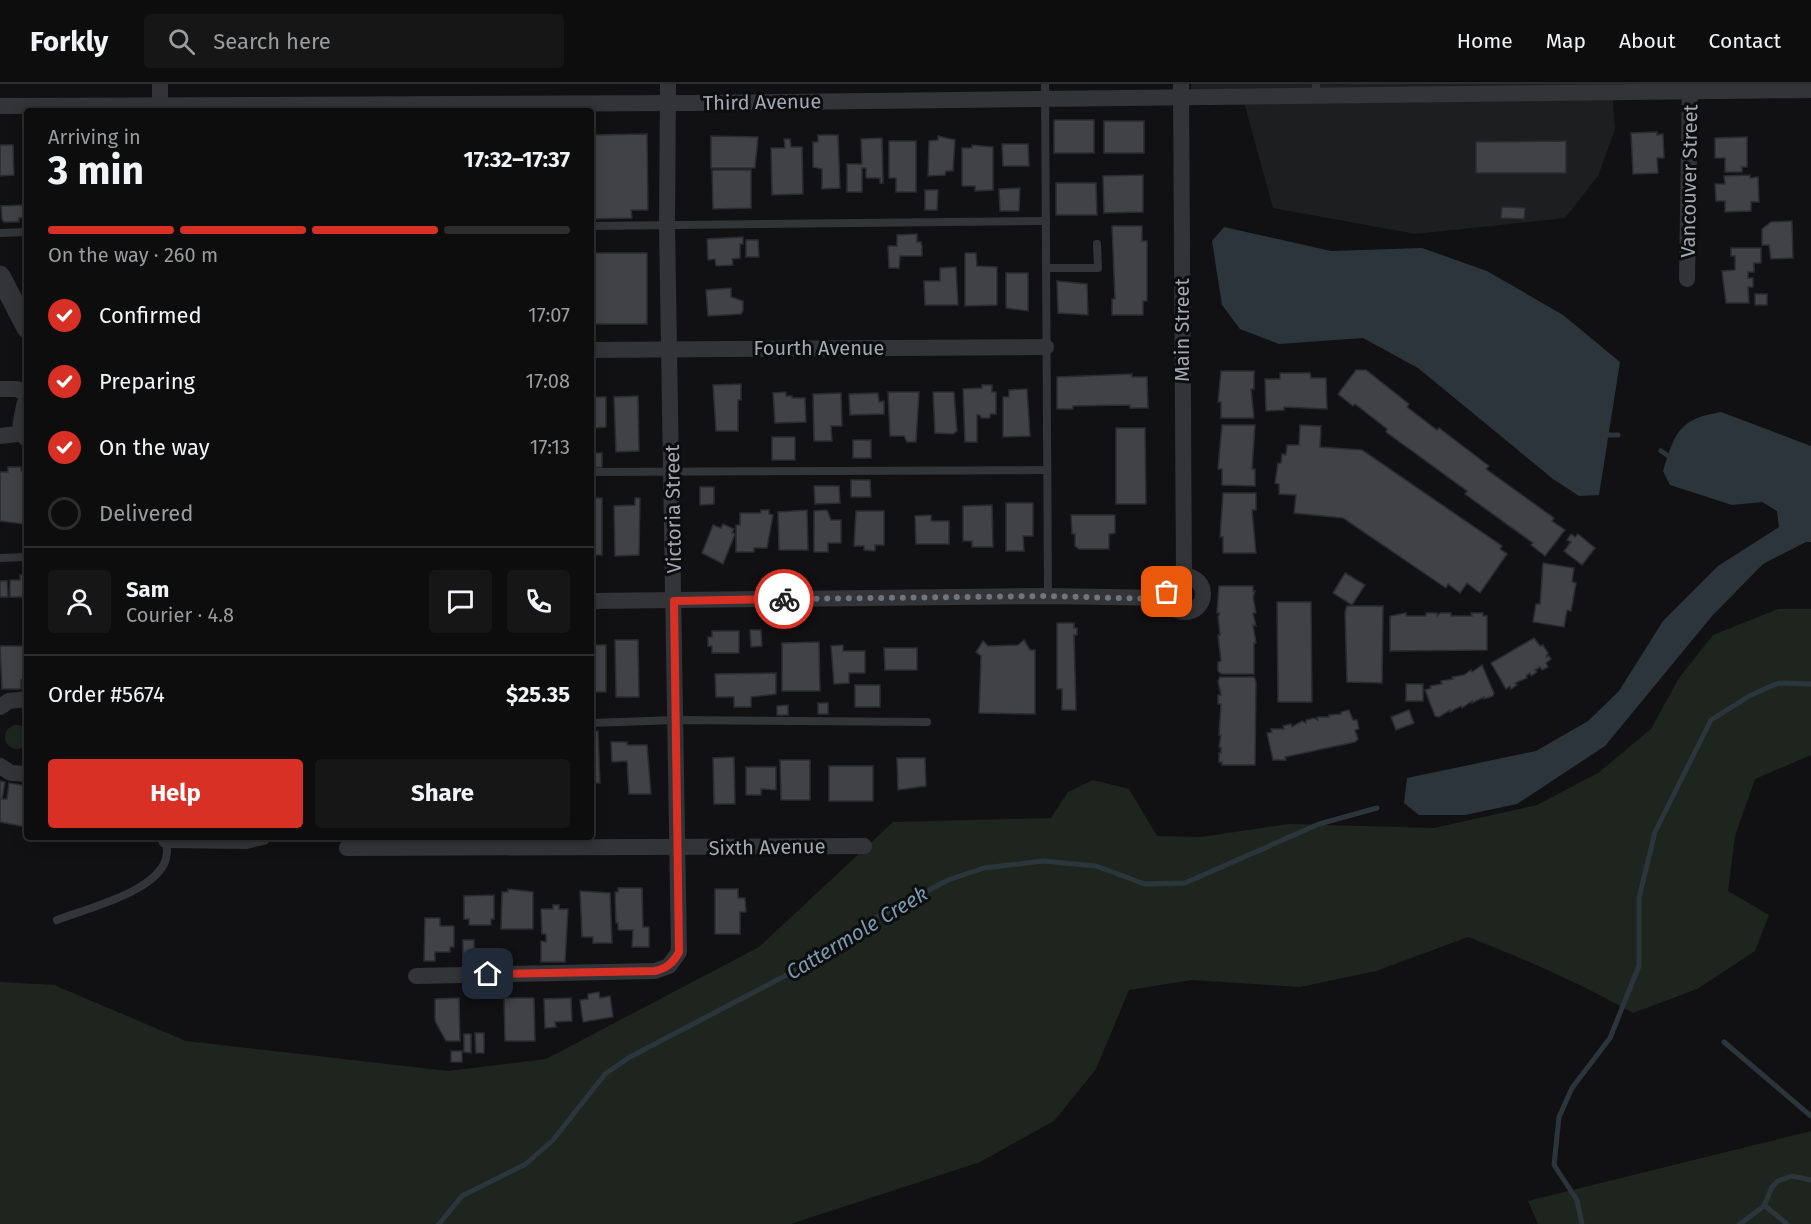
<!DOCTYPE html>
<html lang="en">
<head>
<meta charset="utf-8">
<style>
  :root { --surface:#0d0d0e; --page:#161617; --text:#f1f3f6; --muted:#9a9c9e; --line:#2d2d2e; --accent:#d93025 }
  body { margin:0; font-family:"Fira Sans",sans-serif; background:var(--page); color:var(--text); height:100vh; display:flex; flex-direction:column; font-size:22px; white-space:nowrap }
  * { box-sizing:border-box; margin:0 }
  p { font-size:20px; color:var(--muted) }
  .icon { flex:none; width:33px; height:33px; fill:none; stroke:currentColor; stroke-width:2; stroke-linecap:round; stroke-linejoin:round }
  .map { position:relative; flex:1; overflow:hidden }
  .sheet { position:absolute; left:24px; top:24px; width:570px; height:732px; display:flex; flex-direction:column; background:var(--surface); border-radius:6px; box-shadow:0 3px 15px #0003,0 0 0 2px var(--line) }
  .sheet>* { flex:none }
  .pin { position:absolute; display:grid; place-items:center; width:51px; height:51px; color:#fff; margin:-26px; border-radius:12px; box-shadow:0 3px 9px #0006 }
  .courier { position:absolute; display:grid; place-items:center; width:60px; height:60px; margin:-30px; border:4px solid #d93025; border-radius:50%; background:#fff; color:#222; box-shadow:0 2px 8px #0007 }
  .overview em { font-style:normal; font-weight:700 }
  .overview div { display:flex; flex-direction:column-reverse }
  .overview { display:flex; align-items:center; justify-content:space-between; height:102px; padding:0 24px }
  h1 { font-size:39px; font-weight:700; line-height:45px }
  .bar { display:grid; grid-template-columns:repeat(4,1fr); gap:9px 6px; align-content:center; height:72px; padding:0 24px }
  .bar i { height:8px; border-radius:4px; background:var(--line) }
  .bar .current { background:var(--accent) }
  .bar p { grid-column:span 4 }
  .line { display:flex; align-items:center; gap:15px; padding:0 24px; border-top:2px solid var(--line) }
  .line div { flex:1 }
  .round { display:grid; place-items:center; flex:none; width:63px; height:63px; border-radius:6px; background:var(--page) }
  ol { padding:0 24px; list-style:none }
  li { display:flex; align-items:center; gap:18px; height:66px }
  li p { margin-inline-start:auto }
  li .icon { padding:6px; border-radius:50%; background:var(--accent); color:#fff; stroke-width:4 }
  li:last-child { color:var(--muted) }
  li i { width:33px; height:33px; border:3px solid var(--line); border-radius:50% }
  .cta { display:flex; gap:12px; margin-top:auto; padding:12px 24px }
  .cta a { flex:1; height:69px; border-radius:6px; background:var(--accent); color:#fff; font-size:24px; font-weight:700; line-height:69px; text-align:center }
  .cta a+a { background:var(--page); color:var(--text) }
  header { display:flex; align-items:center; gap:36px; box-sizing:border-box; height:84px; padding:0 30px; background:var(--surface); border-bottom:2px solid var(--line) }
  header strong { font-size:28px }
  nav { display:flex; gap:33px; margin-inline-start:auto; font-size:21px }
  .search { width:420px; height:54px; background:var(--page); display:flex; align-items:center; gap:15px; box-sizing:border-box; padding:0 21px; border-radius:6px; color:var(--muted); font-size:22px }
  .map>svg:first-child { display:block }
</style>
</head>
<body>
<header>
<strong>Forkly</strong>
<div class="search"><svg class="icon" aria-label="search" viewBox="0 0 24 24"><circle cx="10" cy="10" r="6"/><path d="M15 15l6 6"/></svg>Search here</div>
<nav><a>Home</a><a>Map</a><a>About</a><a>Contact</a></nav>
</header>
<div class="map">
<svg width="1811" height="1140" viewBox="0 0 1811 1140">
  <rect width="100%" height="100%" fill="#111113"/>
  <polygon fill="#1d1e20" points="1191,0 1612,0 1615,46 1598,92 1565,134 1416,150 1273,124 1243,15 1191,8"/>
  <g fill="#1e251e">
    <path d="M 1778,525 L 1811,525 L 1811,671 L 1755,695 L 1735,752 L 1728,807 L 1769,831 L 1755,867 L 1697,905 L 1633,929 C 1580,899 1525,875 1468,853 L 1376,887 L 1300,903 L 1192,896 L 1129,906 L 1096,985 L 1054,1037 L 980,1078 L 791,1140 L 0,1140 L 0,898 L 54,901 L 186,957 L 448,987 L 546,975 L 759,863 L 893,738 L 1051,734 L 1068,708 L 1093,696 L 1129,705 L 1157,752 L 1201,753 L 1289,740 L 1434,744 L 1537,721 L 1598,689 L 1651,645 L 1679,594 L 1713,551 Z"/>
    <circle cx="17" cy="653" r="12"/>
    <polygon points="1811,1047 1811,1140 1538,1140 1528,1117"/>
  </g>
  <g fill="#2c353b">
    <polygon points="1224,143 1331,167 1422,164 1487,187 1563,231 1620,278 1599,411 1579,412 1553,395 1418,284 1363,254 1279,260 1240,245 1222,221 1212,157"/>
    <path d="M 1721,328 L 1811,362 L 1811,458 L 1806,458 L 1763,480 L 1712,532 L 1605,662 L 1517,720 L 1465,731 L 1419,731 L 1404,719 L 1407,694 L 1536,667 L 1588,637 L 1619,607 L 1663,537 L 1718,482 L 1779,443 L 1777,427 L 1762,418 L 1732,421 L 1670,401 L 1663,387 C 1675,349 1678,335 1721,328 Z"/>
  </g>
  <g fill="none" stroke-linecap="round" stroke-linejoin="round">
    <g stroke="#2c353b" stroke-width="5">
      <polyline points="1603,351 1618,351"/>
      <polyline points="1661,367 1672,374"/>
      <polyline points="1724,958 1811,1032"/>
      <polyline points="1764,1121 1787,1140"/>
      <polyline points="439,1140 462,1112 526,1080 553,1056 605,990 630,973 798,885 877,833 948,796 984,784 1043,777 1096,782 1145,800 1185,799 1319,740 1377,724"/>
      <polyline points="1582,1140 1577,1116 1554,1081 1559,1033 1572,1004 1610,954 1639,882 1639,814 1655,748 1711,636 1751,611 1779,599 1811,600"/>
      <polyline points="1740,1140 1764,1122 1772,1103 1778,1097 1792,1092 1811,1096"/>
    </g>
  </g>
  <g fill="#404246" stroke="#2b2c2f" stroke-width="1.5">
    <rect x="1054" y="36" width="40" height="33"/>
    <rect x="1104" y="37" width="40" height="32"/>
    <polygon points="1657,48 1657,51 1663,50 1664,74 1657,74 1658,89 1633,90 1631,49"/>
    <polygon points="647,50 648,126 631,126 632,134 591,135 591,51"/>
    <polygon points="818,51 838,51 840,104 822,105 822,85 813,83 813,58 818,58"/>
    <polygon points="711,52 758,53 755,84 711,84"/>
    <polygon points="938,52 955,56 953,87 946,87 945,91 928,92 929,57 938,56"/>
    <polygon points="1747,53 1747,83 1742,83 1742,88 1725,88 1725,74 1715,74 1715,54"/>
    <polygon points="882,54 883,99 880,99 880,94 866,94 866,84 862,84 862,108 847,108 847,80 862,80 861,55"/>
    <polygon points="784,55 790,55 791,63 802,63 803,110 772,111 771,64 785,64"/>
    <polygon points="889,57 916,57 916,108 896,108 896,94 889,94"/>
    <polygon points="1566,57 1566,89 1476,89 1476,58"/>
    <polygon points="1002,60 1028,60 1029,82 1003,82"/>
    <polygon points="0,61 13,61 14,91 0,92"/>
    <polygon points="972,61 993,63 993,106 975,107 975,102 962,102 962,64 972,64"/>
    <polygon points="712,86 751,86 751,124 713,125"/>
    <polygon points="1143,91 1143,128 1104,129 1103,92"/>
    <polygon points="1750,91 1750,94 1758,93 1759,118 1751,118 1751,127 1725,128 1725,117 1716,117 1715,100 1725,100 1724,92"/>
    <polygon points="1056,99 1096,99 1097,131 1056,131"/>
    <polygon points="1020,104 1019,127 1000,127 999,105"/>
    <polygon points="925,106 938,106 937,126 925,126"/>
    <polygon points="23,121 24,134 19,134 19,138 4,138 2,135 1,122"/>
    <polygon points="1502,123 1525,124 1524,135 1501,134"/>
    <polygon points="1792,137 1793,174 1771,175 1769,161 1762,161 1762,145 1771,138"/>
    <polygon points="1112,142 1142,142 1142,157 1147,157 1147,217 1143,217 1143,231 1112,231 1112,215 1115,215"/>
    <polygon points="917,150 917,158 921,158 922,162 922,172 900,172 899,184 889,184 888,162 897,162 897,151"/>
    <polygon points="743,153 743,160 740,160 740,174 732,175 733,181 716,182 715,175 708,176 707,155"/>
    <polygon points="746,156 758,156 759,173 746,173"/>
    <polygon points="1731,164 1761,164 1761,179 1754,179 1754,188 1748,188 1748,194 1753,194 1753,203 1748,203 1749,219 1726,219 1722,187 1735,186 1735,172 1731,172"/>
    <rect x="591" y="169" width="56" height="71"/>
    <polygon points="965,169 976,169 977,182 997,183 997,221 965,222"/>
    <polygon points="956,183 958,221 925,221 924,197 940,197 940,184"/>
    <polygon points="1006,189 1028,189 1028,227 1006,224"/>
    <polygon points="1057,197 1087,200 1088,231 1058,229"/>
    <polygon points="731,204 731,213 743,217 743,227 741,230 708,232 706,206"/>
    <rect x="1755" y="210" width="12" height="11"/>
    <polygon points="1356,286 1366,286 1409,320 1407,323 1437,346 1439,344 1489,382 1486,385 1554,434 1552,437 1565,446 1545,472 1531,461 1533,459 1465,410 1467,407 1386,348 1387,345 1355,320 1353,322 1338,310"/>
    <polygon points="1221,287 1254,287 1254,305 1251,305 1254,334 1221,334 1221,318 1218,318"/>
    <polygon points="1280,289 1310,289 1311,294 1326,294 1327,325 1284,323 1284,326 1266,327 1265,295 1280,295"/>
    <polygon points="1132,290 1132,293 1147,293 1148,324 1130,324 1130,321 1073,322 1073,325 1057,325 1057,293"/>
    <polygon points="741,300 741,316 738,316 738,347 716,347 713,301"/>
    <polygon points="982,301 992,301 992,308 996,308 996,330 990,330 990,334 981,334 980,331 977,331 977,358 965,358 963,305 982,304"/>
    <polygon points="1027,305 1030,352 1003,353 1003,313 1009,313 1009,306"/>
    <polygon points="786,308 786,312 792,312 792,314 805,314 806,338 775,339 773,309"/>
    <polygon points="888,308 919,308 916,358 907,358 904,352 890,352"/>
    <polygon points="933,308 954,308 957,347 953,350 935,349"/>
    <polygon points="841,309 842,342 831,342 832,357 814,357 813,310"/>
    <polygon points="878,309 879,318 884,317 884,330 850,331 849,310"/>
    <polygon points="638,312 639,367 616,368 614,313"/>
    <polygon points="591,313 606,313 606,343 594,344 594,337 591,337"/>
    <polygon points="1222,341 1255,341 1252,385 1255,385 1255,402 1222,401 1222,385 1218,385"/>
    <polygon points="1300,341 1321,342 1320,363 1362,366 1502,462 1500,465 1507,470 1480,509 1467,499 1460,509 1448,500 1446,504 1343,434 1294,429 1296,411 1279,410 1279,400 1275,399 1278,379 1281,379 1282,370 1286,371 1287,361 1299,361"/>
    <polygon points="1116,344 1145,344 1146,420 1116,420"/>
    <rect x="772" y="353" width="23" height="23"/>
    <rect x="853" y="356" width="18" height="18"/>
    <polygon points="591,369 602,369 602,383 591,384"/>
    <polygon points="8,383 21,383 21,387 27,387 27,438 23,438 23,440 0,437 0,388 8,388"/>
    <polygon points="851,396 870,396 871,413 851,413"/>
    <polygon points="814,402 839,402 840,419 815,420"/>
    <polygon points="700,403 714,403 714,420 700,421"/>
    <polygon points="1223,409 1256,409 1256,426 1252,426 1256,469 1223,469 1223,453 1220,453"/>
    <rect x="591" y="414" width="11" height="57"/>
    <polygon points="635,414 640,414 639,471 615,472 614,422 635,421"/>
    <polygon points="1006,419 1033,419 1033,452 1023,452 1024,467 1006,467"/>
    <polygon points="992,421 993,463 972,463 972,457 963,457 963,422"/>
    <polygon points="761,426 769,426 769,430 773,431 767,464 754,464 754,468 736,468 736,441 740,441 740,429 761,429"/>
    <polygon points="807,426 808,466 779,466 778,428"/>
    <polygon points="827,426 831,436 841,436 841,459 828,459 828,468 814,468 814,427"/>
    <polygon points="856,427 884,427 884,461 875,461 875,467 864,466 864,462 854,462"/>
    <polygon points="931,431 931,437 949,437 949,460 916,460 915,432"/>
    <polygon points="1071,431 1115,431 1115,449 1109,450 1109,465 1079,465 1075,462 1075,450 1072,450"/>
    <polygon points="723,440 734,445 732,449 735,450 723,480 702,469 713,441 721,444"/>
    <polygon points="1571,450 1575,453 1578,450 1595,464 1582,481 1564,467 1571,458 1567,456"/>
    <polygon points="1543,479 1574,484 1572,498 1576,499 1571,527 1567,526 1564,543 1533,538 1536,520 1540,520"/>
    <polygon points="1345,489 1365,501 1352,521 1333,509"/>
    <polygon points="27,490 27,513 10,513 10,496 20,496 20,491"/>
    <polygon points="0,497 7,497 8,513 0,513"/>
    <polygon points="1219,502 1253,502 1253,507 1255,507 1253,513 1256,529 1253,529 1256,542 1253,541 1256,559 1254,559 1254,590 1221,590 1218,587 1218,578 1221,577 1218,551 1220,551 1218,533 1220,529 1217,529"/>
    <polygon points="1277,518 1311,518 1312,618 1278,618"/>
    <polygon points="1347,522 1383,522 1382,599 1347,598 1345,528"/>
    <polygon points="1406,529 1406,532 1426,532 1426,529 1437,529 1437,532 1440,529 1451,529 1451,532 1472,532 1471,529 1483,529 1483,532 1487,532 1487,566 1390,567 1390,532"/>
    <polygon points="1057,539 1074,539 1074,544 1077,544 1077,551 1074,551 1076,626 1062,626 1062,605 1057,605"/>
    <polygon points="750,546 761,546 762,562 751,563"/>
    <polygon points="712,547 739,547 739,569 712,569 712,562 708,562 708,553 712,553"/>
    <polygon points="1534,554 1540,562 1543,561 1548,569 1546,573 1549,572 1551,575 1546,579 1548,583 1542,586 1540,583 1535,586 1537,588 1531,592 1530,589 1526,592 1527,594 1515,599 1517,601 1511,605 1510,602 1506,605 1491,579"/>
    <polygon points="615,556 638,556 639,613 616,613"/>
    <polygon points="1024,556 1030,566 1035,566 1035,630 979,629 981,572 976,568 983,557 988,562 1018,561"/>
    <polygon points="819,558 820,607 782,607 782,559"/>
    <rect x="591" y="561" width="15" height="47"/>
    <polygon points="843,561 843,567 865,567 865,589 849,589 849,599 834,600 831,562"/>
    <polygon points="0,562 27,562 27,605 25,595 21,596 21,605 2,605"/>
    <polygon points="884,564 917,564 917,586 885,586"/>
    <polygon points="1482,581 1494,609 1493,612 1484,615 1484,613 1472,619 1472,617 1462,624 1461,622 1450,628 1450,626 1439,633 1435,632 1425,606 1431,604 1430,602 1442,600 1441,597 1453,595 1452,593 1464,591 1471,586 1472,588"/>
    <polygon points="776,589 776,610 751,613 751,623 734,623 734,613 716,613 715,590"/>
    <polygon points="1220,593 1254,593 1256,598 1255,681 1222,681 1222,678 1219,678 1219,669 1221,669 1221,664 1219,663 1221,651 1219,651 1221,620 1218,620 1218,611 1221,611 1218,597"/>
    <rect x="1406" y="600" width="17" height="17"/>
    <rect x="855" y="601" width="25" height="22"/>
    <rect x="818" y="619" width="10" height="11"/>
    <polygon points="788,621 788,631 777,631 777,622"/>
    <polygon points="1349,626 1353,636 1357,636 1359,645 1355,646 1358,655 1355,658 1285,673 1286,676 1273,676 1267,649 1272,648 1271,645 1284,645 1283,642 1291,640 1292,643 1302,637 1306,639 1306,636 1314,634 1318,636 1317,633 1329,633 1329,631 1341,630 1341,628"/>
    <polygon points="1409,626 1414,639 1396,646 1391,633"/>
    <polygon points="598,647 600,699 591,699 591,648"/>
    <polygon points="611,658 627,658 627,661 647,661 651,710 629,710 627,677 612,678"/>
    <polygon points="734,673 735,720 714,720 713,674"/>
    <polygon points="897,674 925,674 926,702 898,706"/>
    <polygon points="780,676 810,676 810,716 781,716"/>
    <rect x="829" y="682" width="44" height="35"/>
    <polygon points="746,683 776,683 776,706 761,705 761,711 746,711"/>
    <polygon points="0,697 5,698 2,715 7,715 9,699 27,702 26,743 0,738"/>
    <polygon points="618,804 642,804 643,843 649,843 649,863 632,863 633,846 618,846 618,839 616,839 615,808 618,808"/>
    <polygon points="508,805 533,808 533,845 501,845 502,808 508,808"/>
    <polygon points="715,805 738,805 738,814 745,814 746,828 740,828 740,850 715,850"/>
    <polygon points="580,807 610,809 612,859 593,859 593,853 582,853"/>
    <polygon points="494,811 494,835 491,835 491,841 469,841 469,835 464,835 464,812"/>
    <polygon points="553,821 559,821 559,825 568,825 565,878 541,878 541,857 546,858 546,850 542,850 541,825 553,825"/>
    <polygon points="425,834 440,834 440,842 454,842 454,863 450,863 450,868 435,868 435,877 424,877"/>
    <rect x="463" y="856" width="11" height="22"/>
    <polygon points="599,908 600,914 610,912 613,933 583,938 580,916 588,915 588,910"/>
    <polygon points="459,914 460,957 446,957 435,937 435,915"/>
    <polygon points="504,914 534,914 535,957 505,957"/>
    <polygon points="571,914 572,937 555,938 556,943 545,944 544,915"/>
    <polygon points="475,949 484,949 484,969 476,969"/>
    <polygon points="464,950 471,950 471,969 464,968"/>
    <rect x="451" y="967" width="11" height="11"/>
  </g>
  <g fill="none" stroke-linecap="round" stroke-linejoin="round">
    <g stroke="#333438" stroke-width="8">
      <polyline points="1045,0 1048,512"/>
      <polyline points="1316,0 1316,12"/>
      <polyline points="591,142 1046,137"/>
      <polyline points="0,149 27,148"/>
      <polyline points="1046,184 1098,184 1097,160"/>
      <polyline points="591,388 1047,386"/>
      <polyline points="0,474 27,473"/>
      <polyline points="591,639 676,636 927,638"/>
      <path d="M 57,836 C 86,825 150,809 164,780 C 168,772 167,765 166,756"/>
    </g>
    <g stroke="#333438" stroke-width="16">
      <polyline points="1181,0 1184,493"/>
      <polyline points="0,22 690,19 1811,6"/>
      <polyline points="160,27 160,0"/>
      <polyline points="1687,195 1690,0"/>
      <polyline points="591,266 1046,263"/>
      <polyline points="0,305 17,305 27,310"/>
      <polyline points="0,352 25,349"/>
      <circle cx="1185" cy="510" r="18"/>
      <polyline points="591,517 1048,512 1168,514"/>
      <polyline points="0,623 9,617 27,615"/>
      <polyline points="0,682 11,689 27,690"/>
      <polyline points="165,753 166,756 246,757 263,753"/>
      <polyline points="347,764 864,762"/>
      <polyline points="416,892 655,887 669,882 679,868 667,142 668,0"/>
    </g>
    <g stroke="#333438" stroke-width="21">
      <polyline points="0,192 27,244"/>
      <polyline points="27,320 23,340 27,352"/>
    </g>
  </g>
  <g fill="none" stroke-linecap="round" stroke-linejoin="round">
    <polyline stroke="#70747b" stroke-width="6" stroke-dasharray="0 10.8" points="784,515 1048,512 1155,515 1168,514 1167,508"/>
    <path stroke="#d93025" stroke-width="8" d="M 488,890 L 655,887 C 667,884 673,879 679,868 L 674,517 L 784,515"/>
  </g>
  <g text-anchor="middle" stroke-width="6" stroke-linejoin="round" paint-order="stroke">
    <g font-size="20" fill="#a3a9b3" stroke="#0c0d0e">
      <text transform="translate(762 18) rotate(-1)" y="7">Third Avenue</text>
      <text transform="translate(1689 97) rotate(-89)" y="7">Vancouver Street</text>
      <text transform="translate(1182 246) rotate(-90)" y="7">Main Street</text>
      <text x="819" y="271">Fourth Avenue</text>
      <text transform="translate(673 425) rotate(-91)" y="7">Victoria Street</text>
      <text transform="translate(767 763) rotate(-1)" y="7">Sixth Avenue</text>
    </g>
    <g font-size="21" font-style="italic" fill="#7b99ad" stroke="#0c0d0e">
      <text transform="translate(857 849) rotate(-31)" y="7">Cattermole Creek</text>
    </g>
  </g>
</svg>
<div class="pin" style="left:1167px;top:508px;background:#ea580c"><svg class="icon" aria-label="bag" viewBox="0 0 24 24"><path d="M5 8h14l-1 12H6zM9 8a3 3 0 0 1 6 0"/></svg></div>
<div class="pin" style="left:488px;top:890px;background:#1f2937"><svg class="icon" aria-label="home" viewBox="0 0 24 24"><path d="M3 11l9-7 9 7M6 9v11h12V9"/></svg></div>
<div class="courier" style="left:784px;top:515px"><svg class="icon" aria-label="bike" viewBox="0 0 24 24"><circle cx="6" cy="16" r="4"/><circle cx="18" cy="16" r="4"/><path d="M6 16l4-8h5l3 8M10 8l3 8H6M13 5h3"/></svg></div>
<section class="sheet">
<div class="overview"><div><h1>3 min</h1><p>Arriving in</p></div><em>17:32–17:37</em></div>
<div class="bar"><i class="current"></i><i class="current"></i><i class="current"></i><i></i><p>On the way · 260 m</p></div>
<ol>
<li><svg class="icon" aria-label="check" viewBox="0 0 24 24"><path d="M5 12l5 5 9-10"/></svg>Confirmed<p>17:07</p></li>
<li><svg class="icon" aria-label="check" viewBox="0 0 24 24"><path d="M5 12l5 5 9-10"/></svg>Preparing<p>17:08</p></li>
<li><svg class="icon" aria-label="check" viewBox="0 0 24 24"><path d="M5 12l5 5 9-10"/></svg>On the way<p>17:13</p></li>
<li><i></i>Delivered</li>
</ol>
<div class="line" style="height:108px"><a class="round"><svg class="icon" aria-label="person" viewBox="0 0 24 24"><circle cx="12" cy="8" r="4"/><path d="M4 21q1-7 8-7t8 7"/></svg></a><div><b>Sam</b><p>Courier · 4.8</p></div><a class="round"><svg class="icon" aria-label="chat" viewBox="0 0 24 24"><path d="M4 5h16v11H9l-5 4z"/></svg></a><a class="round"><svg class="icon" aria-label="phone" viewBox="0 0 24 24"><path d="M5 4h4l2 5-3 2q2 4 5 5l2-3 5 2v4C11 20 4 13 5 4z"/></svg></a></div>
<div class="line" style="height:78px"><div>Order #5674</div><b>$25.35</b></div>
<div class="cta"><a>Help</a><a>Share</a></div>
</section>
</div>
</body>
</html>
